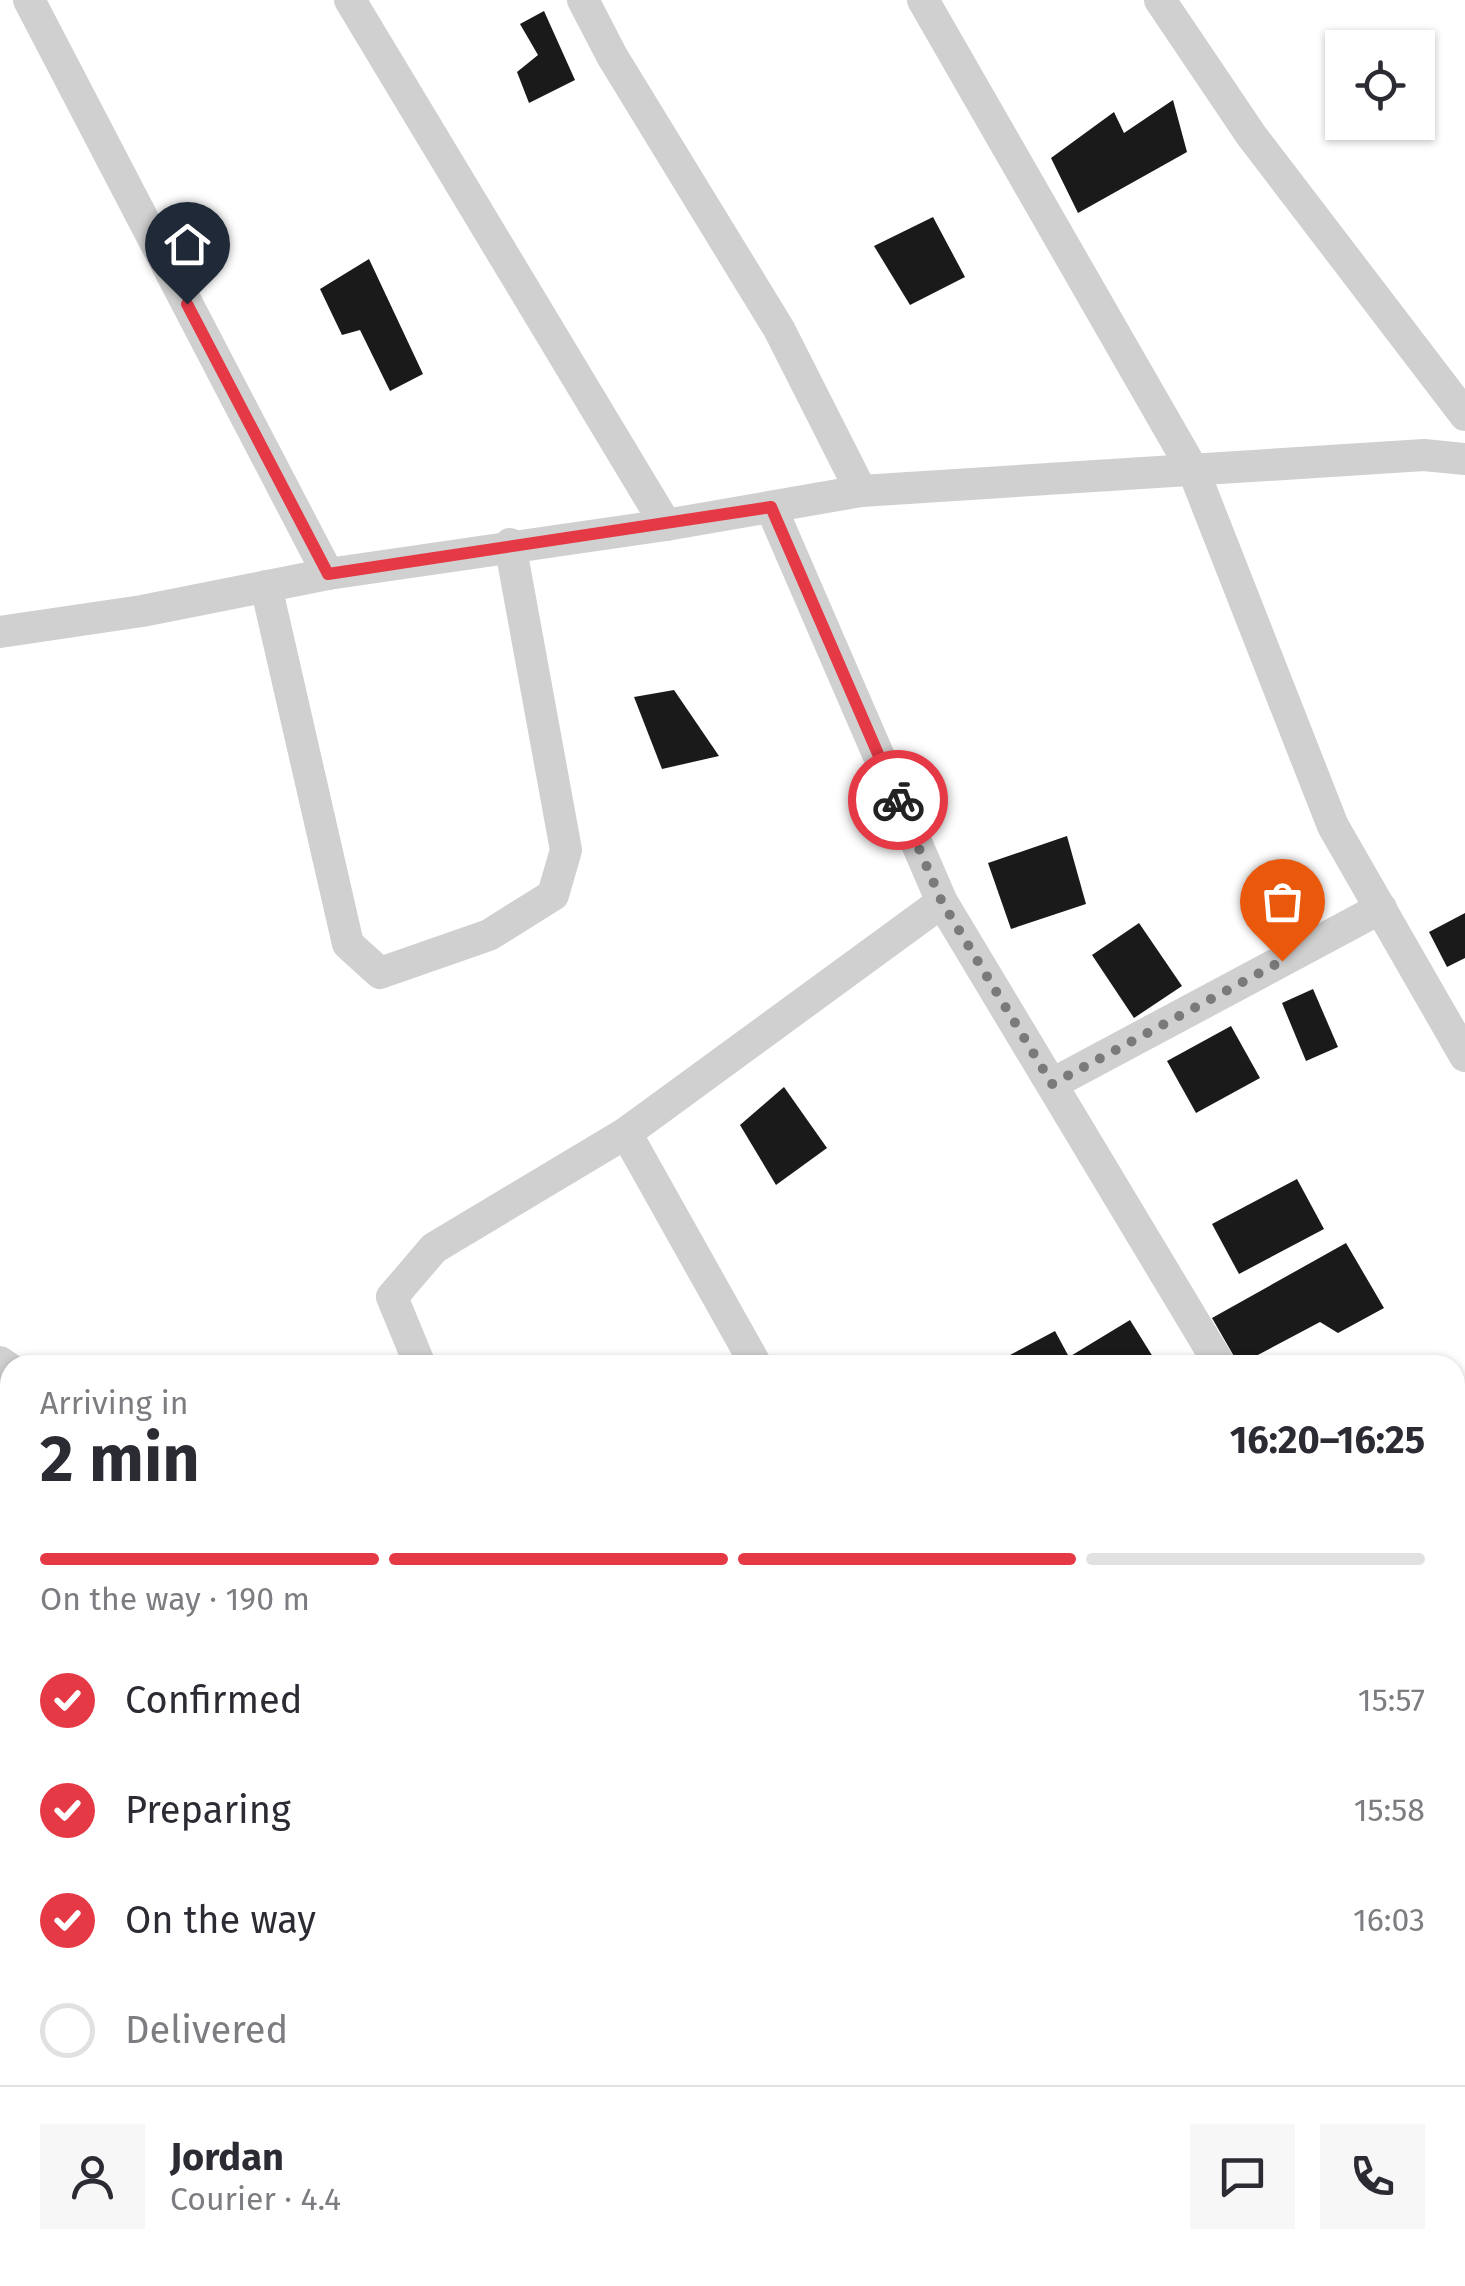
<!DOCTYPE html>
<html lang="en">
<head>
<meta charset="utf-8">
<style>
  :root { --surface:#fff; --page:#f7f7f7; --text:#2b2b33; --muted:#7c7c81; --line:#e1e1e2; --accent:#e63946 }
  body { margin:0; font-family:"Fira Sans",sans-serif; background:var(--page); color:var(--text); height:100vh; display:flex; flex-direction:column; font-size:38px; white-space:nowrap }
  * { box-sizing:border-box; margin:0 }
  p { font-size:32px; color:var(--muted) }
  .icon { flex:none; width:55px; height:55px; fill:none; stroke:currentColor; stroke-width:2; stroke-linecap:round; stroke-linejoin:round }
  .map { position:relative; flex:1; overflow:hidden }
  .sheet { position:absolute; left:0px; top:1355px; width:1465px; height:932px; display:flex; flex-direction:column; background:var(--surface); border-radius:30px 30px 0 0; box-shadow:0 2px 8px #0004 }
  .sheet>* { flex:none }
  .controls { position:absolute; left:1325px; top:30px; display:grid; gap:20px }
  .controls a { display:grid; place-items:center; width:110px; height:110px; border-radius:0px; background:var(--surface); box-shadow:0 2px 8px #0004; font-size:50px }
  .pin { position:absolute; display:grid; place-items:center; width:85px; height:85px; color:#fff; margin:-102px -42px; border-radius:50% 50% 50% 0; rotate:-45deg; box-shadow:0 0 10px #0007 }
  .pin .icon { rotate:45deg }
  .courier { position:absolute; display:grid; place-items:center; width:100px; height:100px; margin:-50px; border:8px solid #e63946; border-radius:50%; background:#fff; color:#222; box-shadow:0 2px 12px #0007 }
  .head em { font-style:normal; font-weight:700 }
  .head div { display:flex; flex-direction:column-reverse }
  .head { display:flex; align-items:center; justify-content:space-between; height:170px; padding:0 40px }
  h1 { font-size:65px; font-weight:700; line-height:75px }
  .bar { display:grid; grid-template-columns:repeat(4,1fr); gap:15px 10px; align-content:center; height:120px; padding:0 40px }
  .bar i { height:12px; border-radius:8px; background:var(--line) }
  .bar .current { background:var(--accent) }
  .bar p { grid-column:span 4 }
  .line { display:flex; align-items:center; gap:25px; padding:0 40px; border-top:2px solid var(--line) }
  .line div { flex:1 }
  .round { display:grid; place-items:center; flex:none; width:105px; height:105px; border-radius:0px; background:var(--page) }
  ol { padding:0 40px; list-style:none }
  li { display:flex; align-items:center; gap:30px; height:110px }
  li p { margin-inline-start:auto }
  li .icon { padding:10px; border-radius:50%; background:var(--accent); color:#fff; stroke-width:4 }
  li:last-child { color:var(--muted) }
  li i { width:55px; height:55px; border:5px solid var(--line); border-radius:50% }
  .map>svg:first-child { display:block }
</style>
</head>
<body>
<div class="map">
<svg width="1465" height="2286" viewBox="0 0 1465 2286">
  <rect width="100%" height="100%" fill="#fff"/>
  <g fill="#1a1a1a">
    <polygon points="544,11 575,80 529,103 517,72 538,55 520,24"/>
    <polygon points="1173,100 1187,152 1078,213 1051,158 1114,112 1124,133"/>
    <polygon points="933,217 965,277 910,305 874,246"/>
    <polygon points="369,259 423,374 390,391 360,330 342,335 320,289"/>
    <polygon points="674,690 719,756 662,769 634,697"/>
    <polygon points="1067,836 1086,904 1011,929 988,863"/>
    <polygon points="1465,913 1465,958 1447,967 1429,932"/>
    <polygon points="1139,923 1182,986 1134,1018 1092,955"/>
    <polygon points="1313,989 1338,1047 1306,1061 1282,1003"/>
    <polygon points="1231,1026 1260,1078 1196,1113 1167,1061"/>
    <polygon points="784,1087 827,1148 776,1185 740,1125"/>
    <polygon points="1297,1179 1324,1229 1239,1274 1212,1224"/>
    <polygon points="1346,1243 1384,1308 1338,1333 1320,1322 1239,1365 1212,1318"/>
    <polygon points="1130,1320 1158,1365 1016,1365 1010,1355 1055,1331 1069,1357"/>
  </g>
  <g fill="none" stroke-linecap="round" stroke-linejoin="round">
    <g stroke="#d0d0d0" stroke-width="32">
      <polyline points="29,0 328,574"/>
      <polyline points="350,0 666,525"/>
      <polyline points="583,0 612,56 779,329 861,491"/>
      <polyline points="923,0 1194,472 1333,826 1465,1056"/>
      <polyline points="1160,0 1251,135 1465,415"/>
      <polyline points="771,507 942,902 1220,1365"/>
      <polyline points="266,586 348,944 380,973 489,935 553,895 566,850 510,544"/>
      <polyline points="0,632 142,611 328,574 666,525 861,491 1424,455 1465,459"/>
      <polyline points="1052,1084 1381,908"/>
      <polyline points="626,1133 756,1365"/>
      <polyline points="0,1362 10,1369"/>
      <polyline points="420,1365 392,1297 434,1248 626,1133 942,902"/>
      <polyline points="1455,1764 1465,1781"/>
      <polyline points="1455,1995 1465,1989"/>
      <polyline points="1455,2041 1465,2060"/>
      <polyline points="0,2245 10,2221"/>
      <polyline points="19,2278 25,2286"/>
      <polyline points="854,2286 871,2278"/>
    </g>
  </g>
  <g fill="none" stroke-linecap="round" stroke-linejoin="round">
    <polyline stroke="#7a7a7a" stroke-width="10" stroke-dasharray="0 18" points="898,800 942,902 1052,1084 1282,961"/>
    <polyline stroke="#e63946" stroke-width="12" points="187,304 328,574 771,507 898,800"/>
  </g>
</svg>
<div class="controls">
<a><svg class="icon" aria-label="locate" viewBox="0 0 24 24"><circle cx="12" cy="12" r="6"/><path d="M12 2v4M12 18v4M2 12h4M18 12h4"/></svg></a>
</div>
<div class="pin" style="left:1282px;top:961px;background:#ea580c"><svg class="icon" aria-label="bag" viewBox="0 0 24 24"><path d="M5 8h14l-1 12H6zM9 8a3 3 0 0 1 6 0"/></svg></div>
<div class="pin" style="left:187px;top:304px;background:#1f2937"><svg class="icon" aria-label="home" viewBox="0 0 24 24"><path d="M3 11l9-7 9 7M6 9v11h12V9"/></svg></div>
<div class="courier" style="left:898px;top:800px"><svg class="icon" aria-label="bike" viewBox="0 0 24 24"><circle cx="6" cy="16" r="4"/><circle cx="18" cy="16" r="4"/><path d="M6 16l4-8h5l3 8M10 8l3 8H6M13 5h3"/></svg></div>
<section class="sheet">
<div class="head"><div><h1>2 min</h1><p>Arriving in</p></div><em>16:20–16:25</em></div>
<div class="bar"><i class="current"></i><i class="current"></i><i class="current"></i><i></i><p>On the way · 190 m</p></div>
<ol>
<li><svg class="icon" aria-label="check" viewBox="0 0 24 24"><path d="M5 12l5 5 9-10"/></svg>Confirmed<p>15:57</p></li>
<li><svg class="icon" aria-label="check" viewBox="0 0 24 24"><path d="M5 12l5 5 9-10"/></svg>Preparing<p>15:58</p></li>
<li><svg class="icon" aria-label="check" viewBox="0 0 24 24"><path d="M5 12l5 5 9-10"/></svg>On the way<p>16:03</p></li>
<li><i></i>Delivered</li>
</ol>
<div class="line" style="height:180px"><a class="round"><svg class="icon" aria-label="person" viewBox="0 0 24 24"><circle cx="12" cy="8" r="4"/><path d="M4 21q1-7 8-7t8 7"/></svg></a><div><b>Jordan</b><p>Courier · 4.4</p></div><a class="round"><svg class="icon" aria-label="chat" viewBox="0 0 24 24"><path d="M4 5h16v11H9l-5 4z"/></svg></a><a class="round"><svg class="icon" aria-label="phone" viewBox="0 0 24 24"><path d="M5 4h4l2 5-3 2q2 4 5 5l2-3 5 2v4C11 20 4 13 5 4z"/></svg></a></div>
</section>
</div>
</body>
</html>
